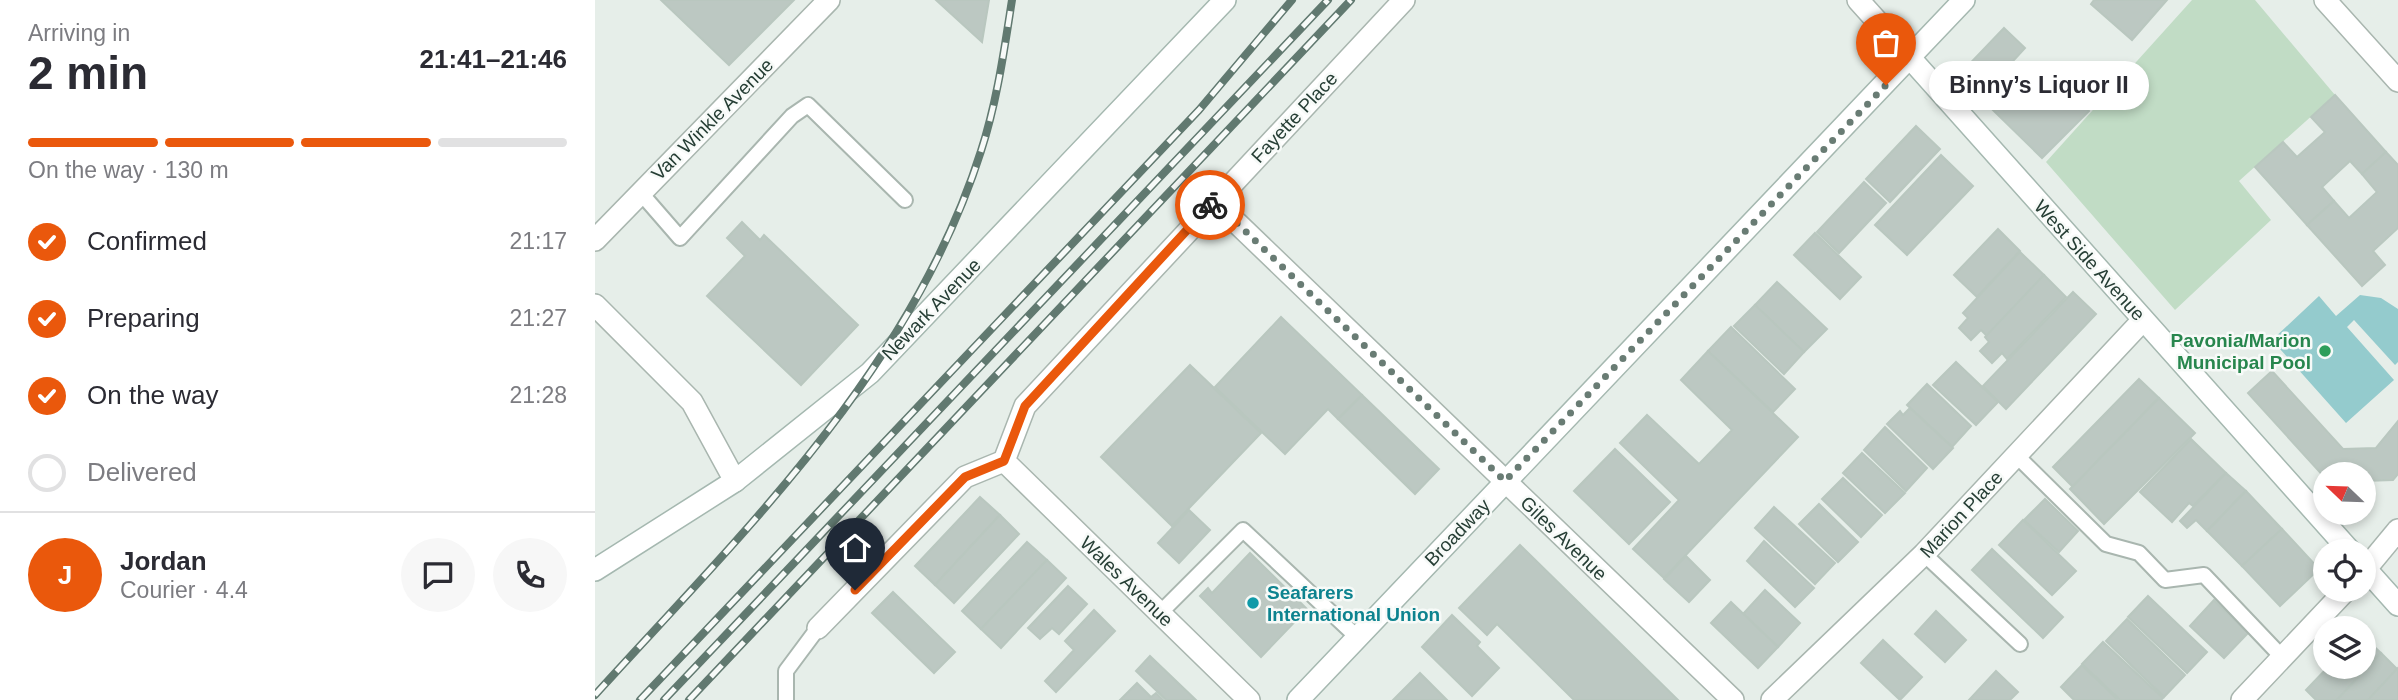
<!DOCTYPE html>
<html lang="en">
<head>
<meta charset="utf-8">
<style>
  :root { --surface:#fff; --page:#f7f7f7; --text:#2b2b33; --muted:#7c7c81; --line:#e1e1e2; --accent:#ea580c }
  body { margin:0; font-family:Helvetica,sans-serif; background:var(--page); color:var(--text); height:100vh; display:flex; flex-direction:column; font-size:26px; white-space:nowrap }
  * { box-sizing:border-box; margin:0 }
  p { font-size:23px; color:var(--muted) }
  .icon { flex:none; width:38px; height:38px; fill:none; stroke:currentColor; stroke-width:2; stroke-linecap:round; stroke-linejoin:round }
  .map { position:relative; flex:1; overflow:hidden }
  .drawer { display:flex; flex-direction:column; background:var(--surface); width:595px }
  .drawer>* { flex:none }
  .needle { width:46px; rotate:293deg }
  .controls { position:absolute; left:1718px; top:462px; display:grid; gap:14px }
  .controls a { display:grid; place-items:center; width:63px; height:63px; border-radius:50%; background:var(--surface); box-shadow:0 4px 10px #0003; font-size:35px }
  .pin { position:absolute; display:grid; place-items:center; width:60px; height:60px; color:#fff; margin:-72px -30px; border-radius:50% 50% 50% 0; rotate:-45deg; box-shadow:0 0 7px #0007 }
  .pin .icon { rotate:45deg }
  .courier { position:absolute; display:grid; place-items:center; width:70px; height:70px; margin:-35px; border:5px solid #ea580c; border-radius:50%; background:#fff; color:#222; box-shadow:0 2px 9px #0007 }
  .bubble { position:absolute; height:49px; border-radius:24px; background:var(--surface); box-shadow:0 4px 10px #0003; font-size:23px; font-weight:800; line-height:49px; text-align:center }
  .summary em { font-style:normal; font-weight:800 }
  .summary div { display:flex; flex-direction:column-reverse }
  .summary { display:flex; align-items:center; justify-content:space-between; height:119px; padding:0 28px }
  h1 { font-size:46px; font-weight:800; line-height:52px }
  .bar { display:grid; grid-template-columns:repeat(4,1fr); gap:10px 7px; align-content:center; height:84px; padding:0 28px }
  .bar i { height:9px; border-radius:5px; background:var(--line) }
  .bar .active { background:var(--accent) }
  .bar p { grid-column:span 4 }
  .line { display:flex; align-items:center; gap:18px; padding:0 28px; border-top:2px solid var(--line) }
  .line div { flex:1 }
  .round { display:grid; place-items:center; flex:none; width:74px; height:74px; border-radius:37px; background:var(--page) }
  ol { padding:0 28px; list-style:none }
  li { display:flex; align-items:center; gap:21px; height:77px }
  li p { margin-inline-start:auto }
  li .icon { padding:7px; border-radius:50%; background:var(--accent); color:#fff; stroke-width:4 }
  li:last-child { color:var(--muted) }
  li i { width:38px; height:38px; border:4px solid var(--line); border-radius:50% }
  main { display:flex; flex:1; min-height:0 }
  .map>svg:first-child { display:block }
</style>
</head>
<body>
<main>
<section class="drawer">
<div class="summary"><div><h1>2 min</h1><p>Arriving in</p></div><em>21:41–21:46</em></div>
<div class="bar"><i class="active"></i><i class="active"></i><i class="active"></i><i></i><p>On the way · 130 m</p></div>
<ol>
<li><svg class="icon" aria-label="check" viewBox="0 0 24 24"><path d="M5 12l5 5 9-10"/></svg>Confirmed<p>21:17</p></li>
<li><svg class="icon" aria-label="check" viewBox="0 0 24 24"><path d="M5 12l5 5 9-10"/></svg>Preparing<p>21:27</p></li>
<li><svg class="icon" aria-label="check" viewBox="0 0 24 24"><path d="M5 12l5 5 9-10"/></svg>On the way<p>21:28</p></li>
<li><i></i>Delivered</li>
</ol>
<div class="line" style="height:126px"><b class="round" style="background:var(--accent);color:#fff">J</b><div><b>Jordan</b><p>Courier · 4.4</p></div><a class="round"><svg class="icon" aria-label="chat" viewBox="0 0 24 24"><path d="M4 5h16v11H9l-5 4z"/></svg></a><a class="round"><svg class="icon" aria-label="phone" viewBox="0 0 24 24"><path d="M5 4h4l2 5-3 2q2 4 5 5l2-3 5 2v4C11 20 4 13 5 4z"/></svg></a></div>
</section>
<div class="map">
<svg width="1803" height="700" viewBox="0 0 1803 700">
  <rect width="100%" height="100%" fill="#e6eee9"/>
  <polygon fill="#c1dcc5" points="1597,0 1660,0 1740,95 1644,181 1676,220 1580,310 1451,162"/>
  <polygon fill="#94cbcd" points="1765,295 1786,298 1803,309 1803,362 1800,365 1759,320 1752,327 1799,380 1751,423 1677,340 1724,296 1741,316"/>
  <g fill="#bcc8c2" stroke="#b9c7bf" stroke-width="2">
    <polygon points="66,0 199,0 134,65"/>
    <polygon points="341,0 394,0 387,42"/>
    <polygon points="1499,0 1572,0 1537,40 1496,4"/>
    <polygon points="1409,28 1430,48 1418,61 1456,97 1468,85 1494,111 1447,158 1363,76"/>
    <polygon points="1740,95 1791,152 1767,174 1755,161 1727,187 1739,201 1712,225 1660,167 1688,142 1702,157 1730,132 1716,117"/>
    <polygon points="1321,126 1345,149 1295,202 1271,179"/>
    <polygon points="1791,152 1803,165 1803,228 1778,251 1790,265 1767,286 1712,225 1739,201 1754,218 1782,192 1767,174"/>
    <polygon points="1346,155 1378,186 1312,255 1280,225"/>
    <polygon points="1269,182 1291,203 1244,253 1222,232"/>
    <polygon points="147,222 165,240 169,235 263,325 206,385 112,296 150,256 132,238"/>
    <polygon points="1403,229 1425,251 1382,297 1359,275"/>
    <polygon points="1220,233 1266,277 1245,299 1199,255"/>
    <polygon points="1425,252 1449,275 1392,336 1386,330 1376,340 1364,328 1373,318 1368,313"/>
    <polygon points="1449,275 1471,297 1412,359 1407,353 1397,363 1385,351 1394,342 1390,337"/>
    <polygon points="1182,282 1232,329 1209,352 1160,305"/>
    <polygon points="1478,292 1501,314 1411,409 1388,386"/>
    <polygon points="1160,305 1209,352 1189,374 1139,326"/>
    <polygon points="686,317 767,395 743,419 733,409 690,454 620,387"/>
    <polygon points="1136,327 1200,389 1178,412 1113,351"/>
    <polygon points="1113,351 1203,437 1069,578 1038,549 1084,500 1025,443 1052,415 1104,464 1137,430 1086,380"/>
    <polygon points="1361,362 1403,402 1381,425 1338,385"/>
    <polygon points="595,365 666,433 577,526 506,457"/>
    <polygon points="1677,371 1748,449 1781,448 1803,421 1803,474 1798,480 1769,481 1769,474 1731,474 1731,479 1653,393"/>
    <polygon points="1544,379 1564,398 1478,487 1458,467"/>
    <polygon points="1332,384 1376,426 1357,447 1312,405"/>
    <polygon points="767,395 844,469 820,494 743,419"/>
    <polygon points="1564,398 1600,433 1509,524 1475,489"/>
    <polygon points="1315,408 1358,448 1338,469 1292,424 1305,411 1308,415"/>
    <polygon points="1290,427 1332,468 1311,491 1269,450"/>
    <polygon points="1596,439 1631,473 1598,506 1594,503 1577,522 1545,492"/>
    <polygon points="1020,449 1075,502 1034,544 979,491"/>
    <polygon points="1267,453 1310,493 1290,513 1248,473"/>
    <polygon points="1631,473 1651,491 1612,531 1601,520 1592,528 1585,521"/>
    <polygon points="1248,478 1287,515 1266,537 1227,499"/>
    <polygon points="1651,491 1687,529 1647,566 1612,531"/>
    <polygon points="385,497 405,515 340,585 320,566"/>
    <polygon points="1450,499 1483,531 1464,552 1429,520"/>
    <polygon points="1224,504 1263,542 1243,562 1204,524"/>
    <polygon points="1179,507 1240,563 1220,584 1160,528"/>
    <polygon points="594,510 615,530 584,563 563,543"/>
    <polygon points="405,515 424,534 359,603 340,585"/>
    <polygon points="1428,520 1481,571 1457,595 1404,545"/>
    <polygon points="1687,529 1724,569 1685,606 1647,566"/>
    <polygon points="1169,541 1219,588 1200,607 1152,561"/>
    <polygon points="432,542 452,560 386,629 367,611"/>
    <polygon points="925,545 1083,700 979,700 902,624 892,635 864,608"/>
    <polygon points="1397,549 1468,617 1448,638 1377,570"/>
    <polygon points="655,553 712,609 666,657 605,596 613,588 617,593"/>
    <polygon points="1091,556 1115,580 1094,602 1069,579"/>
    <polygon points="452,560 471,578 406,648 386,629"/>
    <polygon points="473,586 492,604 464,634 457,628 445,639 433,628"/>
    <polygon points="1170,590 1205,623 1183,647 1148,614"/>
    <polygon points="298,592 360,652 339,673 277,613"/>
    <polygon points="1553,596 1612,652 1592,673 1533,617"/>
    <polygon points="1619,600 1653,633 1629,658 1595,626"/>
    <polygon points="1136,602 1183,647 1163,668 1116,623"/>
    <polygon points="499,610 520,631 461,692 450,681 479,650 470,641"/>
    <polygon points="1341,611 1371,640 1350,662 1320,634"/>
    <polygon points="857,615 885,642 882,646 904,668 877,696 827,647"/>
    <polygon points="1532,619 1590,675 1569,697 1511,641"/>
    <polygon points="1769,637 1786,653 1742,700 1721,700 1711,690 1733,667 1769,667"/>
    <polygon points="1288,640 1327,677 1305,700 1266,663"/>
    <polygon points="1508,642 1568,698 1566,700 1525,700 1487,664"/>
    <polygon points="1786,653 1802,669 1773,700 1742,700"/>
    <polygon points="555,656 601,700 571,700 541,671"/>
    <polygon points="1487,665 1523,700 1479,700 1466,687"/>
    <polygon points="1803,668 1803,700 1773,700 1802,669"/>
    <polygon points="1401,671 1423,692 1415,700 1374,700"/>
    <polygon points="825,673 852,700 798,700"/>
    <polygon points="542,683 556,697 561,693 568,700 525,700"/>
  </g>
  <g fill="none" stroke-linecap="round" stroke-linejoin="round">
    <g stroke="#a9b6af" stroke-width="18">
      <g id="lane">
        <polyline points="45,192 85,238 197,116 213,105 310,200"/>
        <polyline points="1421,455 1511,544 1544,553 1570,580 1609,575 1687,657"/>
        <polyline points="1329,554 1425,644"/>
        <polyline points="565,613 648,530 762,637"/>
        <polyline points="191,700 191,671 223,628"/>
      </g>
    </g>
    <g stroke="#a9b6af" stroke-width="24">
      <g id="street">
        <polyline points="1263,0 1316,59"/>
        <polyline points="1730,0 1803,81"/>
        <polyline points="619,201 1138,700"/>
        <polyline points="0,240 234,0"/>
        <polyline points="0,305 97,402 140,481"/>
        <polyline points="409,461 654,700"/>
        <polyline points="1769,571 1803,530"/>
        <polyline points="223,628 370,477 409,461 430,406 809,0"/>
        <polyline points="1177,700 1329,554 1548,320"/>
        <polyline points="1647,700 1751,590"/>
      </g>
    </g>
    <g stroke="#a5b8b0" stroke-width="24">
      <g id="secondary">
        <polyline points="1316,59 1755,551"/>
        <polyline points="1769,567 1803,605"/>
        <polyline points="0,570 140,481 275,373 630,0"/>
        <polyline points="703,700 1369,0"/>
      </g>
    </g>
    <use href="#lane" stroke="#fff" stroke-width="14"/>
    <use href="#street" stroke="#fff" stroke-width="21"/>
    <use href="#secondary" stroke="#fff" stroke-width="21"/>
    <g stroke="#617970" stroke-width="8">
      <g id="rail">
        <path d="M 0,695 C 150,530 317,369 386,151 C 402,102 409,51 417,0"/>
        <polyline points="45,700 604,110 697,0"/>
        <polyline points="69,700 733,0"/>
        <polyline points="94,700 756,0"/>
      </g>
    </g>
    <use href="#rail" stroke="#f7faf8" stroke-width="5" stroke-dasharray="16" stroke-linecap="butt"/>
  </g>
  <g fill="none" stroke-linecap="round" stroke-linejoin="round">
    <polyline stroke="#697c74" stroke-width="7" stroke-dasharray="0 12.6" points="615,205 619,201 910,481 1291,85"/>
    <polyline stroke="#ea580c" stroke-width="9" points="260,590 370,477 409,461 430,406 615,205"/>
  </g>
  <circle fill="#2e9e5b" stroke="#f7faf8" stroke-width="2.5" cx="1730" cy="351" r="7"/>
  <circle fill="#0f9aa8" stroke="#f7faf8" stroke-width="2.5" cx="658" cy="603" r="7"/>
  <g text-anchor="middle" stroke-width="5" stroke-linejoin="round" paint-order="stroke">
    <g font-size="19" fill="#263e35" stroke="#f7faf8">
      <text transform="translate(699 117) rotate(-47)" y="7">Fayette Place</text>
      <text transform="translate(117 119) rotate(-45)" y="7">Van Winkle Avenue</text>
      <text transform="translate(1495 260) rotate(48)" y="7">West Side Avenue</text>
      <text transform="translate(336 309) rotate(-46)" y="7">Newark Avenue</text>
      <text transform="translate(1366 514) rotate(-47)" y="7">Marion Place</text>
      <text transform="translate(862 532) rotate(-46)" y="7">Broadway</text>
      <text transform="translate(969 538) rotate(44)" y="7">Giles Avenue</text>
      <text transform="translate(532 581) rotate(44)" y="7">Wales Avenue</text>
    </g>
    <g font-size="19" font-weight="bold" fill="#27864d" stroke="#f7faf8" text-anchor="end">
      <text x="1716" y="347">Pavonia/Marion<tspan x="1716" dy="22">Municipal Pool</tspan></text>
    </g>
    <g font-size="19" font-weight="bold" fill="#0d838f" stroke="#f7faf8" text-anchor="start">
      <text x="672" y="599">Seafarers<tspan x="672" dy="22">International Union</tspan></text>
    </g>
  </g>
</svg>
<div class="controls">
<a><svg class="needle" viewBox="-14 -14 28 28"><path d="M0-13l5 13h-10z" fill="#e53935"/><path d="M0 13l5-13h-10z" fill="#7c7c81"/></svg></a>
<a><svg class="icon" aria-label="locate" viewBox="0 0 24 24"><circle cx="12" cy="12" r="6"/><path d="M12 2v4M12 18v4M2 12h4M18 12h4"/></svg></a>
<a><svg class="icon" aria-label="layers" viewBox="0 0 24 24"><path d="M12 4l9 5-9 5-9-5zM3 14l9 5 9-5"/></svg></a>
</div>
<div class="pin" style="left:1291px;top:85px;background:#ea580c"><svg class="icon" aria-label="bag" viewBox="0 0 24 24"><path d="M5 8h14l-1 12H6zM9 8a3 3 0 0 1 6 0"/></svg></div>
<div class="pin" style="left:260px;top:590px;background:#1f2937"><svg class="icon" aria-label="home" viewBox="0 0 24 24"><path d="M3 11l9-7 9 7M6 9v11h12V9"/></svg></div>
<div class="courier" style="left:615px;top:205px"><svg class="icon" aria-label="bike" viewBox="0 0 24 24"><circle cx="6" cy="16" r="4"/><circle cx="18" cy="16" r="4"/><path d="M6 16l4-8h5l3 8M10 8l3 8H6M13 5h3"/></svg></div>
<div class="bubble" style="left:1334px;top:61px;width:220px">Binny’s Liquor II</div>
</div>
</main>
</body>
</html>
